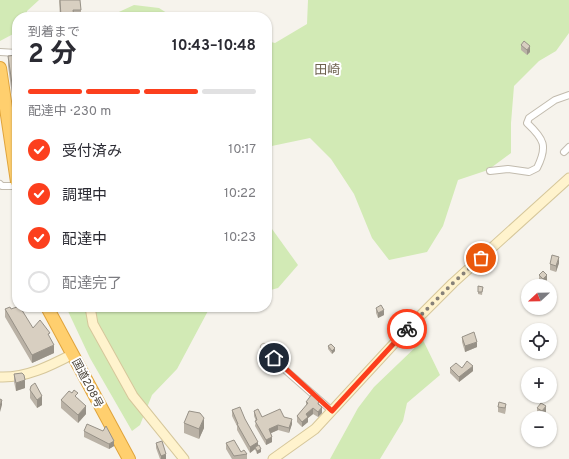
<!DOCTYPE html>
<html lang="ja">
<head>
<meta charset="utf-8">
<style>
  :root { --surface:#fff; --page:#f2f2f3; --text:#2b2b33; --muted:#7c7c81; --line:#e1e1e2; --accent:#fc3f1d }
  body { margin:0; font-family:Overpass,"Noto Sans JP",sans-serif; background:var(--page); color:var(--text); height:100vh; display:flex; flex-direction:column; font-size:15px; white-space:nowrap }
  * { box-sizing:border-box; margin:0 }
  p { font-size:13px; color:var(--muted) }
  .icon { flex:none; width:22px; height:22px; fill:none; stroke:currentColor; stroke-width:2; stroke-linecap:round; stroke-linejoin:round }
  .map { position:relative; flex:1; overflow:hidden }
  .panel { position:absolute; left:12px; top:12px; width:260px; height:300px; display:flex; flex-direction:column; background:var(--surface); border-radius:16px; box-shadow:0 1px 3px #0004 }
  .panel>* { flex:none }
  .needle { width:26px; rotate:248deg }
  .controls { position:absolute; left:521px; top:279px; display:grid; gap:8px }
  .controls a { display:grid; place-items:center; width:36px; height:36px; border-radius:50%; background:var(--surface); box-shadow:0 1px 3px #0004; font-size:20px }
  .pin { position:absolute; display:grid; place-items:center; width:34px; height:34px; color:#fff; margin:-17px; border:2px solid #fff; border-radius:50%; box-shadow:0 1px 4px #0007 }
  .courier { position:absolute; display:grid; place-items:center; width:40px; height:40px; margin:-20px; border:3px solid #fc3f1d; border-radius:50%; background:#fff; color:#222; box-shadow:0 1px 5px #0007 }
  .head em { font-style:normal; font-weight:700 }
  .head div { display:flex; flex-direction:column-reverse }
  .head { display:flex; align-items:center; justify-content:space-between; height:68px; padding:0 16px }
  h1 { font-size:26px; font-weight:700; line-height:30px }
  .bar { display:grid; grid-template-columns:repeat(4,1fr); gap:6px 4px; align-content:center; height:48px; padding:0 16px }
  .bar i { height:5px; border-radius:3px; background:var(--line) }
  .bar .selected { background:var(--accent) }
  .bar p { grid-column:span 4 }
  ol { padding:0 16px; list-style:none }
  li { display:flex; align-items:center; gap:12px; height:44px }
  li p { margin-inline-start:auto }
  li .icon { padding:4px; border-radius:50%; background:var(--accent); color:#fff; stroke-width:4 }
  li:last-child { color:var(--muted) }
  li i { width:22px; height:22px; border:2px solid var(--line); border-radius:50% }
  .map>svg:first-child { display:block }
</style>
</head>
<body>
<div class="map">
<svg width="569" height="459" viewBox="0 0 569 459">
  <rect width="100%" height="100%" fill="#f6f3ec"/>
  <g fill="#d2eab5">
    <polygon points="0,0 39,0 27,11 26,17 17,17 17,32 0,41"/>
    <polygon points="308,0 569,0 569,33 556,51 539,61 514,86 511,123 511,153 488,170 458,180 443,226 427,252 389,260 372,238 354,194 331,159 310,138 267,147 267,41 275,43 307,24"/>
    <polygon points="134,5 159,8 173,17 108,17"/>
    <polygon points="267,222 298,265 278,288 267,291"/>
    <polygon points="66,307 215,307 209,309 177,369 152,395 140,425 132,431 90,358"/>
    <polygon points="423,340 440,375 407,403 403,421 380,459 330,459 358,408 374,387"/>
  </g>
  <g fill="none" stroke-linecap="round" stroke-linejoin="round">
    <g stroke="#c2bbae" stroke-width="8">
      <g id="street">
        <polyline points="0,52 17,53"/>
        <polyline points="564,152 569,147"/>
        <path d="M 490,171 L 508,169 L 529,172 L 537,168 C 548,146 544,139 527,123 L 529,118 L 555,100 L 569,95"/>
        <polyline points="0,184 2,186 17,186"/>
        <polyline points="264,347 283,368 332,411"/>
      </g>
    </g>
    <g stroke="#d6c79b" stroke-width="11">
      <g id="secondary">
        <polyline points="90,307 93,324 133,396 184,459"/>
        <path d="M 0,377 C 26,378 50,366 73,354"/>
        <polyline points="273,459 315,429 413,323 453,283 569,178"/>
      </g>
    </g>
    <g stroke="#e0a43c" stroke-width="14">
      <g id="highway">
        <polyline points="0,68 17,182"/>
        <polyline points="47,307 129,459"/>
      </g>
    </g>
    <use href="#street" stroke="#fff" stroke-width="6"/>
    <use href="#secondary" stroke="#fff3cd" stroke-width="9"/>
    <use href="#highway" stroke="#ffcf6e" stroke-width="12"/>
  </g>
  <g fill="#bab2a6">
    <polygon points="59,0 81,10 81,17 60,17"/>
    <polygon points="521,45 530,52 527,55 521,50"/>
    <polygon points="17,55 17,103 17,101 13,102 8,66 8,56"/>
    <polygon points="559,263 556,272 550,270 550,264"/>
    <polygon points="539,275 547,280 543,284 539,280"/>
    <polygon points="478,286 483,287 482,295 478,294"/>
    <polygon points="376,308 384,315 378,318 376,313"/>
    <polygon points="5,309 11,309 33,328 50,338 54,353 32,363 5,317"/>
    <polygon points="462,337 477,347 465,352 462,342"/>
    <polygon points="328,346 335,351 332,354 328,349"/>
    <polygon points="450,368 462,368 473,371 459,382 450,373"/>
    <polygon points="14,374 25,388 16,391 14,382"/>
    <polygon points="30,390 42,405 37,408 30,398"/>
    <polygon points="78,398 86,414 78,423 61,408 61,400"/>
    <polygon points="306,402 319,405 322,413 318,417 313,414 308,418 308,422 302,427 297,422 297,416 306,406"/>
    <polygon points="506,404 506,409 505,414 498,412 498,407"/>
    <polygon points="537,408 546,412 542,417 537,413"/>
    <polygon points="232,410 245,419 261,452 257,454 255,449 250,453 237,430 237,426 232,416"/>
    <polygon points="254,411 262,417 284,417 292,424 289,433 278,430 271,433 272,442 266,445 255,426 256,421 254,416"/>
    <polygon points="184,423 204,428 199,439 184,433"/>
    <polygon points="84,431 114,446 109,449 84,437"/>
    <polygon points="156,443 166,459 160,459 156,448"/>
    <polygon points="226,443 241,452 247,454 247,459 232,459 226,449"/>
  </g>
  <g fill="#979187">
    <polygon points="530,46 530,52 527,55 527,50"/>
    <polygon points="559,257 559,263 556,272 556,266"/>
    <polygon points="547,275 547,280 543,284 543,279"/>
    <polygon points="384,310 384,315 378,318 378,313"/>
    <polygon points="477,342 477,347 465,352 465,346"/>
    <polygon points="54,345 54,353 32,363 32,355"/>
    <polygon points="335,348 335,351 332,354 332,351"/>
    <polygon points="473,366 473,371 459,382 459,377"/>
    <polygon points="25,380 25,388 16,391 16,383"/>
    <polygon points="42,396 42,405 37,408 37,400"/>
    <polygon points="2,400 2,405 0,412 0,406"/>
    <polygon points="86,406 86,414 78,423 78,415"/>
    <polygon points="546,406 546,412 542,417 542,411"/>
    <polygon points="322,407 322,413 318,417 318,412"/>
    <polygon points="313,408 313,414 308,418 308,422 302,427 302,422 306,414"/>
    <polygon points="204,418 204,428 199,439 199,429"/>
    <polygon points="292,419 292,424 289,433 289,428"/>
    <polygon points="278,425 278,430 269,434 269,429"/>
    <polygon points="272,437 272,442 266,445 266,440"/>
    <polygon points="114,441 114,446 109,449 109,444"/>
    <polygon points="258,442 258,448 255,447 255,449 250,453 250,447"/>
    <polygon points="261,449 261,452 257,454 257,451"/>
    <polygon points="166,454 166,459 161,459 161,456"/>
  </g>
  <g fill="#d8cfc1" stroke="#979187">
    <polygon points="60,0 80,0 81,10 73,10 74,17 61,17"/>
    <polygon points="524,41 530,46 527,50 521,45"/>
    <polygon points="17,55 17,93 17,91 13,91 8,56"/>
    <polygon points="552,255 559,257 556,266 550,264"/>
    <polygon points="543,271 547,275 543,279 539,275"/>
    <polygon points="478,286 483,287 482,292 478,292"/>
    <polygon points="381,305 384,310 378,313 376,308"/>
    <polygon points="10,307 11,309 17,307 20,307 33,328 40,320 50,333 48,334 54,345 32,355 5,309"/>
    <polygon points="474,332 477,342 465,346 462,337"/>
    <polygon points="331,344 335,348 332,351 328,346"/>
    <polygon points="467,361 473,366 459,377 450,368 456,363 462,368"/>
    <polygon points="22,373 24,375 25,380 16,383 14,374"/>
    <polygon points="35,383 42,396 37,400 30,390 31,386"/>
    <polygon points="74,390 78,393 75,396 86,406 78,415 61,400 69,391 72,393"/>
    <polygon points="312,394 319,400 318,404 322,407 318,412 313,408 306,414 308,417 302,422 297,416 308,403 306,402"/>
    <polygon points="0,399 2,400 0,406"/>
    <polygon points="499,402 506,404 505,408 498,407"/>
    <polygon points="541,403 546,406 542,411 537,408"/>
    <polygon points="240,407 245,419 258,442 250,447 237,424 238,424 232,410"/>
    <polygon points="258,409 262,417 280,409 284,417 292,419 289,428 278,425 269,429 272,437 266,440 255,421 257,420 254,411"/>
    <polygon points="189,411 200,413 204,418 199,429 184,423"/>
    <polygon points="87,424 103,431 106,426 114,441 109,444 84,431"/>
    <polygon points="234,440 241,452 244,450 247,454 234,456 226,443"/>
    <polygon points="162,441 166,454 161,456 156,443"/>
    <polygon points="259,445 261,449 257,451 255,447"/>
  </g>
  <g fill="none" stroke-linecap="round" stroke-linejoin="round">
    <polyline stroke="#878178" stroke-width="4" stroke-dasharray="0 7.2" points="407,329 453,283 481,258"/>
    <polyline stroke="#fc3f1d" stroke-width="5" points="274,358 332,411 407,329"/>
  </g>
  <g text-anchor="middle" stroke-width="4" stroke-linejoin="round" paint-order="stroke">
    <g font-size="11" fill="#4b4439" stroke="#fff">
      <text transform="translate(88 383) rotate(62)" y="4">国道208号</text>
    </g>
    <g font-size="13" fill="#6e6250" stroke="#fff">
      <text x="327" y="74">田崎</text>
    </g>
  </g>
</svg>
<div class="controls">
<a><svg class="needle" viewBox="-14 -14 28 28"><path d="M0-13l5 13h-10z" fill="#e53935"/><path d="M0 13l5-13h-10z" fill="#7c7c81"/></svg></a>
<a><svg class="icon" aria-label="locate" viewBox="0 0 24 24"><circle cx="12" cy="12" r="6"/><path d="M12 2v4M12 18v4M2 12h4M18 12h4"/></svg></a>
<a>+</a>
<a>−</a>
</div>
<div class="pin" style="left:481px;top:258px;background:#ea580c"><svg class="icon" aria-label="bag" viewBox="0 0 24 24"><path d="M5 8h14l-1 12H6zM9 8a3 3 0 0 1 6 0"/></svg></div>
<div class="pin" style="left:274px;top:358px;background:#1f2937"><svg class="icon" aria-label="home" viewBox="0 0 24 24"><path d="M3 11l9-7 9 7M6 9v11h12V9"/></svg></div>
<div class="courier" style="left:407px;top:329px"><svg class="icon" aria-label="bike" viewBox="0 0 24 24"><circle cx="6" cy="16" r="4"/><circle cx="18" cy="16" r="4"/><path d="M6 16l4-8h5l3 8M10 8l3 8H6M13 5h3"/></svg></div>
<section class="panel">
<div class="head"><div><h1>2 分</h1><p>到着まで</p></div><em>10:43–10:48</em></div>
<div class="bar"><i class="selected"></i><i class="selected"></i><i class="selected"></i><i></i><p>配達中 · 230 m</p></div>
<ol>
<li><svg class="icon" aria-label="check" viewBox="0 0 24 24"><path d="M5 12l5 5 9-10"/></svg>受付済み<p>10:17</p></li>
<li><svg class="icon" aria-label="check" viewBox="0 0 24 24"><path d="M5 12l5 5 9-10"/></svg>調理中<p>10:22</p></li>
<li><svg class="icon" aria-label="check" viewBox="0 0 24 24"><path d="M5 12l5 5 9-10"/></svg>配達中<p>10:23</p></li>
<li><i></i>配達完了</li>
</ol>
</section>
</div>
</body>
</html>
